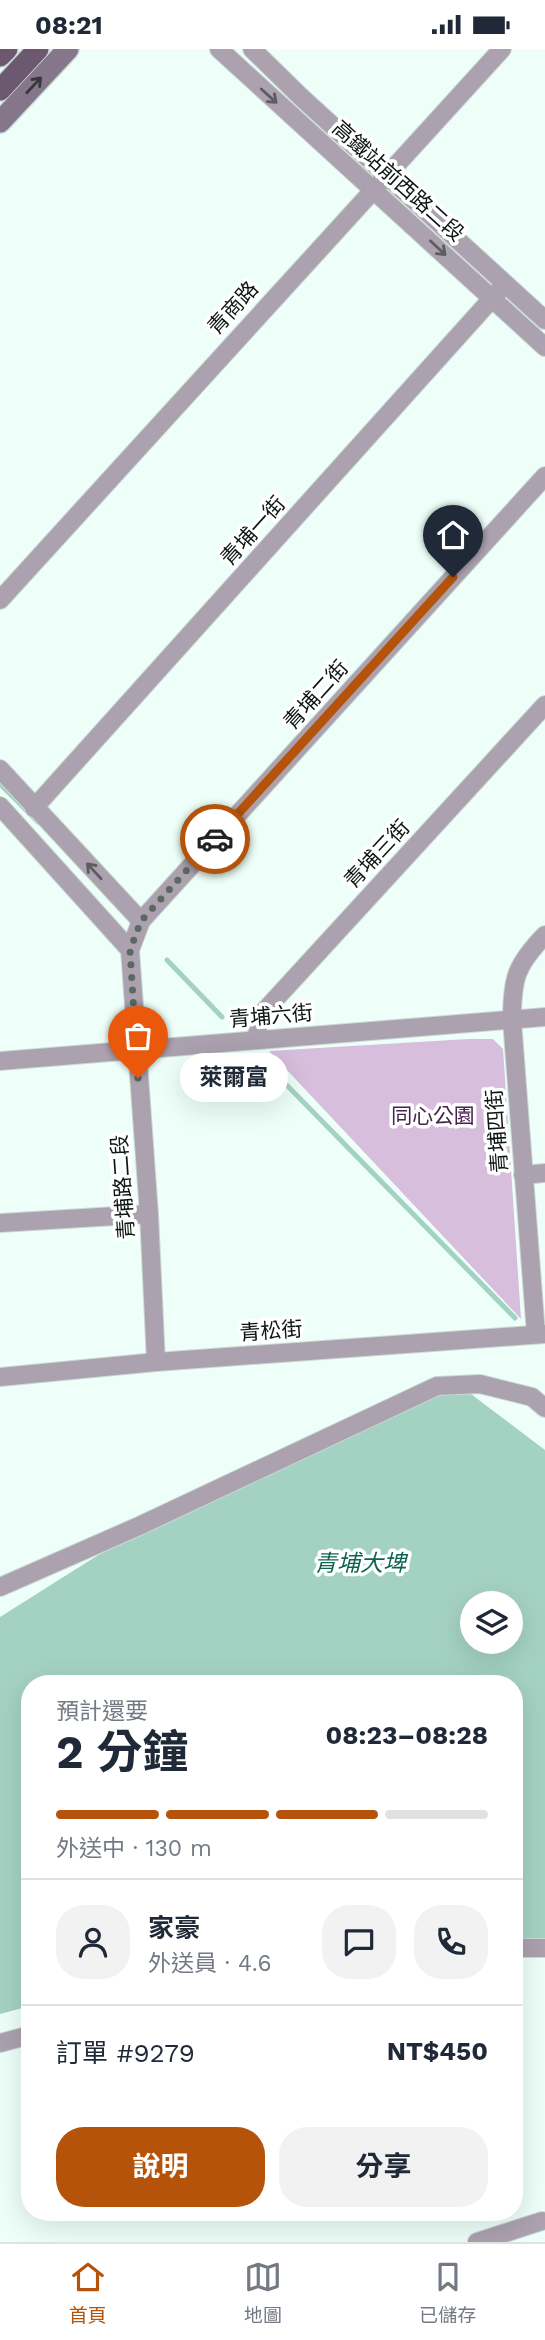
<!DOCTYPE html>
<html lang="zh-TW">
<head>
<meta charset="utf-8">
<style>
  :root { --surface:#fff; --page:#f2f2f3; --text:#1f2937; --muted:#747a83; --line:#e0e1e3; --accent:#b45309 }
  body { margin:0; font-family:"Work Sans","Noto Sans TC",sans-serif; background:var(--page); color:var(--text); height:100vh; display:flex; flex-direction:column; font-size:26px; white-space:nowrap }
  * { box-sizing:border-box; margin:0 }
  p { font-size:23px; color:var(--muted) }
  .icon { flex:none; width:38px; height:38px; fill:none; stroke:currentColor; stroke-width:2; stroke-linecap:round; stroke-linejoin:round }
  .map { position:relative; flex:1; overflow:hidden }
  .details { position:absolute; left:21px; top:1626px; width:502px; height:546px; display:flex; flex-direction:column; background:var(--surface); border-radius:28px; box-shadow:0 7px 28px #0002 }
  .details>* { flex:none }
  .fabs { position:absolute; left:460px; top:1542px; display:grid; gap:14px }
  .fabs a { display:grid; place-items:center; width:63px; height:63px; border-radius:50%; background:var(--surface); box-shadow:0 7px 28px #0002; font-size:35px }
  .pin { position:absolute; display:grid; place-items:center; width:60px; height:60px; color:#fff; margin:-72px -30px; border-radius:50% 50% 50% 0; rotate:-45deg; box-shadow:0 0 7px #0007 }
  .pin .icon { rotate:45deg }
  .courier { position:absolute; display:grid; place-items:center; width:70px; height:70px; margin:-35px; border:5px solid #b45309; border-radius:50%; background:#fff; color:#222; box-shadow:0 2px 9px #0007 }
  .bubble { position:absolute; height:49px; border-radius:24px; background:var(--surface); box-shadow:0 7px 28px #0002; font-size:23px; font-weight:700; line-height:49px; text-align:center }
  .overview em { font-style:normal; font-weight:700 }
  .overview div { display:flex; flex-direction:column-reverse }
  .overview { display:flex; align-items:center; justify-content:space-between; height:119px; padding:0 35px }
  h1 { font-size:46px; font-weight:700; line-height:52px }
  .bar { display:grid; grid-template-columns:repeat(4,1fr); gap:10px 7px; align-content:center; height:84px; padding:0 35px }
  .bar i { height:9px; border-radius:5px; background:var(--line) }
  .bar .on { background:var(--accent) }
  .bar p { grid-column:span 4 }
  .line { display:flex; align-items:center; gap:18px; padding:0 35px; border-top:2px solid var(--line) }
  .line div { flex:1 }
  .round { display:grid; place-items:center; flex:none; width:74px; height:74px; border-radius:28px; background:var(--page) }
  .button { display:flex; gap:14px; margin-top:auto; padding:14px 35px }
  .button a { flex:1; height:80px; border-radius:28px; background:var(--accent); color:#fff; font-size:28px; font-weight:700; line-height:80px; text-align:center }
  .button a+a { background:var(--page); color:var(--text) }
  .status { display:flex; justify-content:space-between; align-items:center; height:49px; padding:0 35px; background:var(--surface); direction:ltr }
  .status svg { height:19px; fill:currentColor }
  .tab-bar { display:flex; justify-content:space-around; align-items:center; height:98px; border-top:2px solid var(--line); background:var(--surface); font-size:19px; color:var(--muted) }
  .tab-bar a { display:grid; justify-items:center; gap:4px }
  .tab-bar .on { color:var(--accent) }
  .map>svg:first-child { display:block }
</style>
</head>
<body>
<div class="status"><b>08:21</b><svg viewBox="0 0 49 12"><path d="M0 12V9h3v3zM5 12V6h3v6zM10 12V3h3v9zM15 12V0h3v12zM26 1h20v11H26zM47 4h2v5h-2z"/></svg></div>
<div class="map">
<svg width="545" height="2193" viewBox="0 0 545 2193">
  <rect width="100%" height="100%" fill="#eefff9"/>
  <polygon fill="#d7bedc" points="468,990 493,990 503,1000 521,1270 269,1002"/>
  <path fill="#a4d2c2" fill-rule="evenodd" d="M 459,1336 L 545,1401 L 545,1889 L 515,1890 L 514,1634 L 30,1634 L 30,1957 L 0,1965 L 0,1568 L 111,1498 ZM 472,1554 L 511,1554 L 511,1592 L 472,1592 Z"/>
  <g fill="none" stroke-linecap="round" stroke-linejoin="round">
    <g stroke="#a4d2c2" stroke-width="5">
      <polyline points="0,735 38,773"/>
      <polyline points="167,911 222,968"/>
      <polyline points="266,1015 515,1269"/>
    </g>
    <g stroke="#cadad4" stroke-width="20">
      <g id="street">
        <polyline points="219,0 545,298"/>
        <polyline points="252,0 301,48 545,271"/>
        <polyline points="0,551 502,0"/>
        <polyline points="0,720 141,872"/>
        <polyline points="0,757 130,901 149,1165 156,1313"/>
        <polyline points="34,759 505,235"/>
        <polyline points="130,901 141,872 545,427"/>
        <polyline points="258,990 257,970 545,656"/>
        <polyline points="0,1012 545,968"/>
        <polyline points="523,1126 545,1124"/>
        <polyline points="0,1174 149,1165"/>
        <path d="M 536,1285 L 512,971 C 512,929 516,916 545,886"/>
        <polyline points="0,1328 156,1313 545,1285"/>
        <polyline points="0,1538 139,1477 437,1337 480,1335 532,1348 545,1359"/>
        <polyline points="514,1899 545,1899"/>
        <polyline points="0,1994 30,1986"/>
        <polyline points="477,2193 542,2172"/>
      </g>
    </g>
    <g stroke="#cadad4" stroke-width="24">
      <polyline id="secondary" points="0,73 68,0"/>
    </g>
    <g stroke="#cadad4" stroke-width="24">
      <g id="primary">
        <polyline points="0,7 7,0"/>
        <polyline points="0,41 38,0"/>
      </g>
    </g>
    <use href="#street" stroke="#aca1af" stroke-width="18"/>
    <use href="#secondary" stroke="#86768a" stroke-width="21"/>
    <use href="#primary" stroke="#6c5870" stroke-width="21"/>
  </g>
  <defs><path id="oneway-shaft" d="M-6 0H5M1.5-3L5.5 0L1.5 3" fill="none" stroke-width="1.6" stroke-linecap="round" stroke-linejoin="round" transform="scale(1.75)"/></defs>
  <use stroke="#37383d" href="#oneway-shaft" transform="translate(34 36) rotate(-47)"/>
  <g stroke="#5c5c61">
    <use href="#oneway-shaft" transform="translate(269 47) rotate(42)"/>
    <use href="#oneway-shaft" transform="translate(438 199) rotate(43)"/>
    <use href="#oneway-shaft" transform="translate(94 822) rotate(-133)"/>
  </g>
  <g fill="none" stroke-linecap="round" stroke-linejoin="round">
    <polyline stroke="#5b6864" stroke-width="7" stroke-dasharray="0 12.6" points="138,1029 130,901 141,872 215,790"/>
    <polyline stroke="#b45309" stroke-width="9" points="215,790 453,528"/>
  </g>
  <g text-anchor="middle" stroke-width="7" stroke-linejoin="round" paint-order="stroke">
    <g font-size="21" fill="#0c1613" stroke="#fff">
      <text transform="translate(398 132) rotate(42)" y="7">高鐵站前西路二段</text>
      <text transform="translate(233 259) rotate(-48)" y="7">青商路</text>
      <text transform="translate(253 482) rotate(-48)" y="7">青埔一街</text>
      <text transform="translate(316 646) rotate(-48)" y="7">青埔二街</text>
      <text transform="translate(377 805) rotate(-47)" y="7">青埔三街</text>
      <text transform="translate(271 967) rotate(-5)" y="7">青埔六街</text>
      <text transform="translate(497 1082) rotate(-94)" y="7">青埔四街</text>
      <text transform="translate(123 1138) rotate(-94)" y="7">青埔路二段</text>
      <text transform="translate(271 1282) rotate(-4)" y="7">青松街</text>
    </g>
    <g font-size="21" fill="#46234d" stroke="#fff">
      <text x="433" y="1074">同心公園</text>
    </g>
    <g font-size="23" font-style="italic" fill="#116550" stroke="#fff">
      <text x="360" y="1522">青埔大埤</text>
    </g>
  </g>
</svg>
<div class="fabs">
<a><svg class="icon" aria-label="layers" viewBox="0 0 24 24"><path d="M12 4l9 5-9 5-9-5zM3 14l9 5 9-5"/></svg></a>
</div>
<div class="pin" style="left:138px;top:1029px;background:#ea580c"><svg class="icon" aria-label="bag" viewBox="0 0 24 24"><path d="M5 8h14l-1 12H6zM9 8a3 3 0 0 1 6 0"/></svg></div>
<div class="pin" style="left:453px;top:528px;background:#1f2937"><svg class="icon" aria-label="home" viewBox="0 0 24 24"><path d="M3 11l9-7 9 7M6 9v11h12V9"/></svg></div>
<div class="courier" style="left:215px;top:790px"><svg class="icon" aria-label="car" viewBox="0 0 24 24"><path d="M5 17H2v-5l4-1 3-4h7l3 4 3 1v5h-3M9 17h6M6 11h13"/><circle cx="7" cy="17" r="2"/><circle cx="17" cy="17" r="2"/></svg></div>
<div class="bubble" style="left:180px;top:1004px;width:108px">萊爾富</div>
<section class="details">
<div class="overview"><div><h1>2 分鐘</h1><p>預計還要</p></div><em>08:23–08:28</em></div>
<div class="bar"><i class="on"></i><i class="on"></i><i class="on"></i><i></i><p>外送中 · 130 m</p></div>
<div class="line" style="height:126px"><a class="round"><svg class="icon" aria-label="person" viewBox="0 0 24 24"><circle cx="12" cy="8" r="4"/><path d="M4 21q1-7 8-7t8 7"/></svg></a><div><b>家豪</b><p>外送員 · 4.6</p></div><a class="round"><svg class="icon" aria-label="chat" viewBox="0 0 24 24"><path d="M4 5h16v11H9l-5 4z"/></svg></a><a class="round"><svg class="icon" aria-label="phone" viewBox="0 0 24 24"><path d="M5 4h4l2 5-3 2q2 4 5 5l2-3 5 2v4C11 20 4 13 5 4z"/></svg></a></div>
<div class="line" style="height:91px"><div>訂單 #9279</div><b>NT$450</b></div>
<div class="button"><a>說明</a><a>分享</a></div>
</section>
</div>
<nav class="tab-bar">
<a class="on"><svg class="icon" aria-label="home" viewBox="0 0 24 24"><path d="M3 11l9-7 9 7M6 9v11h12V9"/></svg>首頁</a>
<a><svg class="icon" aria-label="map" viewBox="0 0 24 24"><path d="M3 6l6-2 6 2 6-2v14l-6 2-6-2-6 2zM9 4v14M15 6v14"/></svg>地圖</a>
<a><svg class="icon" aria-label="saved" viewBox="0 0 24 24"><path d="M7 4h10v16l-5-4-5 4z"/></svg>已儲存</a>
</nav>
</body>
</html>
